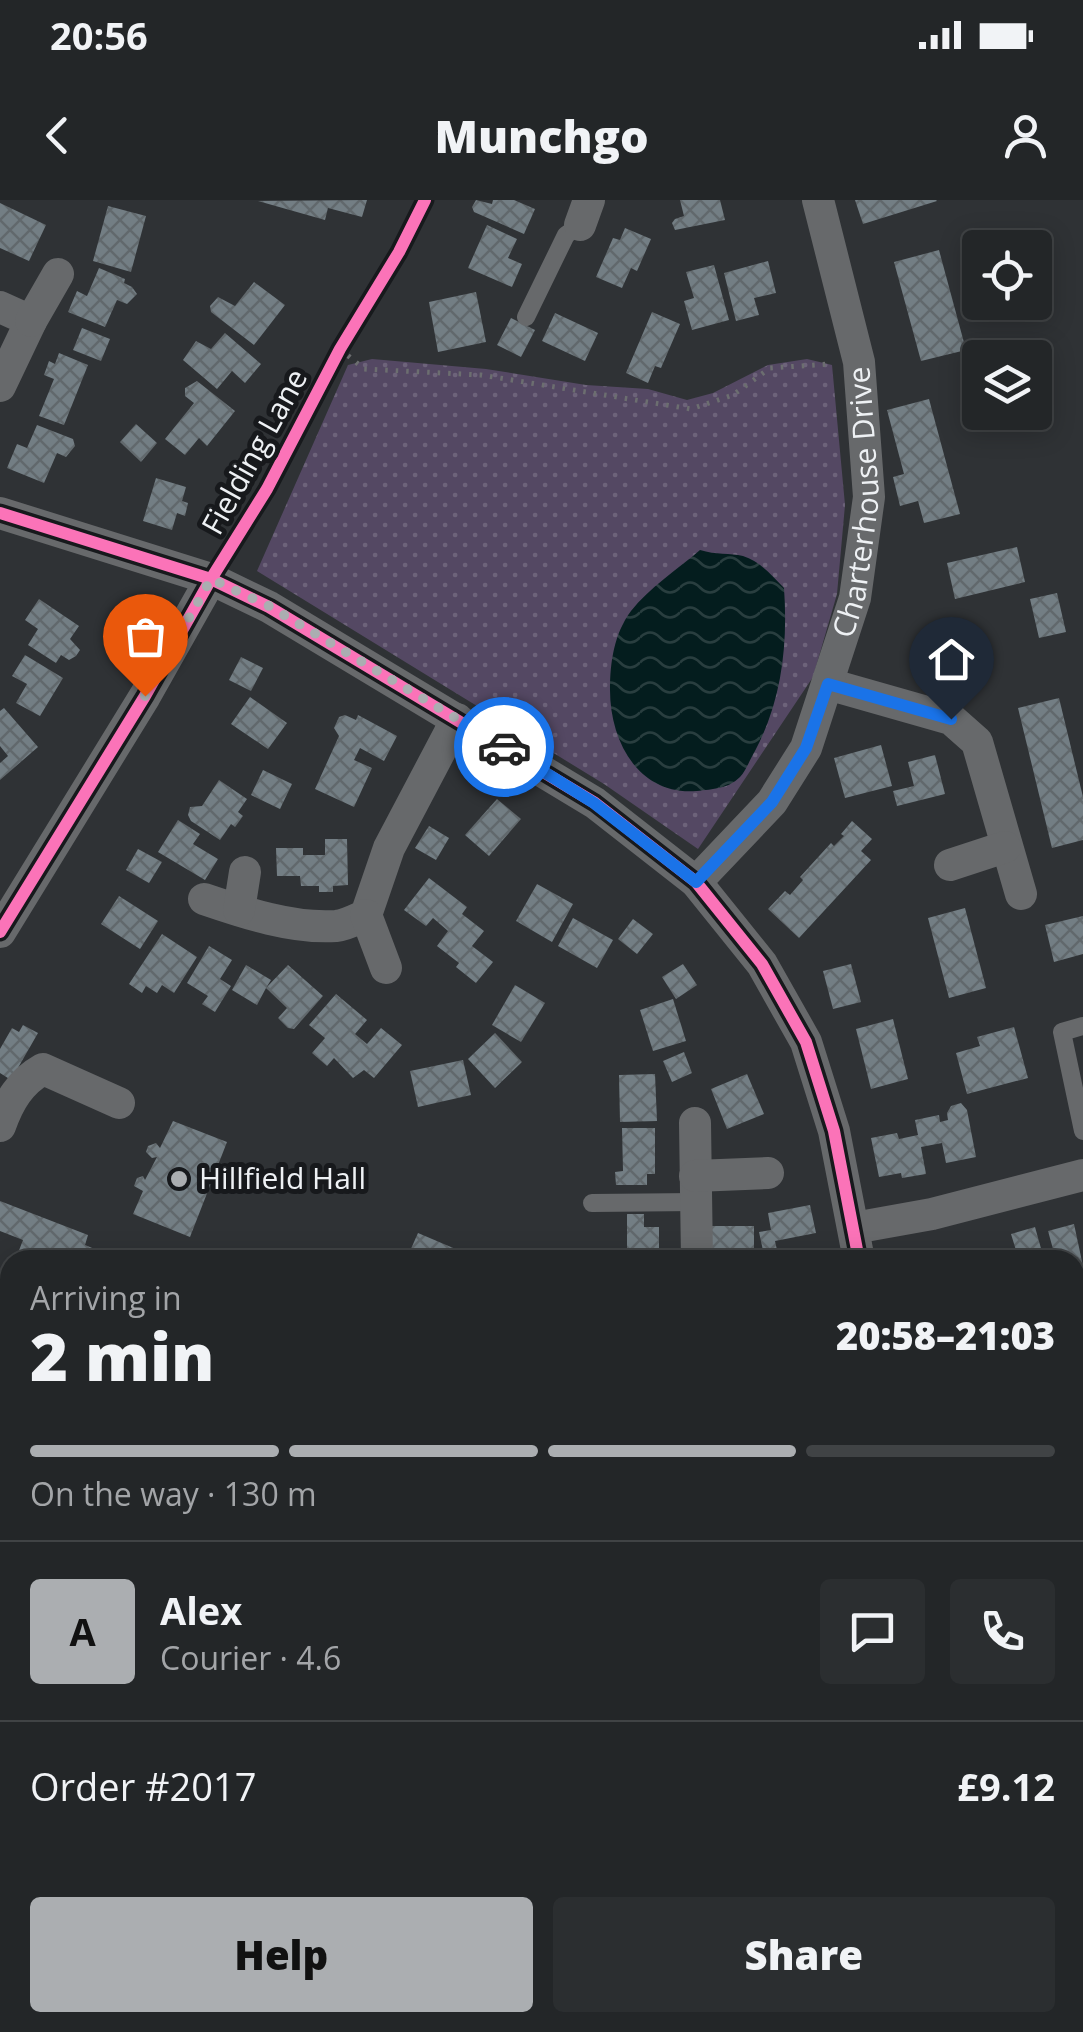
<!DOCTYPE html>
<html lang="en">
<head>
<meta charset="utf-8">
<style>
  :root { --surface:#232628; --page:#2b2e30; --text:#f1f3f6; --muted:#a3a5a8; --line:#404345; --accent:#abaeb1 }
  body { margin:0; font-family:"Open Sans",sans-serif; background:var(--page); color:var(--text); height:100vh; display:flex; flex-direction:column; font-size:38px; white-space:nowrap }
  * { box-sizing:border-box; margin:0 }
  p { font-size:32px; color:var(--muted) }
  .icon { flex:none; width:55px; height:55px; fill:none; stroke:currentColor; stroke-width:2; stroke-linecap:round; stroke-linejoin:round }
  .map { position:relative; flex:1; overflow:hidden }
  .side { position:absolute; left:0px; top:1050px; width:1085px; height:782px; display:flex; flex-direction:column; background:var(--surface); border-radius:30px 30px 0 0; box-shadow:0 5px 25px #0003,0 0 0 2px var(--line) }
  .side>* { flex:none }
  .fabs { position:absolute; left:962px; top:30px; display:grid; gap:20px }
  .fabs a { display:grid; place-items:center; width:90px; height:90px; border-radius:10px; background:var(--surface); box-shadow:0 5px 25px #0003,0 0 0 2px var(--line); font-size:50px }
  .pin { position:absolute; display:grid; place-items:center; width:85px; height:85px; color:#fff; margin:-102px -42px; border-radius:50% 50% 50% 0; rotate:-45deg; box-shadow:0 0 10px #0007 }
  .pin .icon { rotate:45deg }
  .courier { position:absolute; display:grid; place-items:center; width:100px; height:100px; margin:-50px; border:8px solid #1a73e8; border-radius:50%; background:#fff; color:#222; box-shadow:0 2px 12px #0007 }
  .head em { font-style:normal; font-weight:800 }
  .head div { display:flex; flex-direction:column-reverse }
  .head { display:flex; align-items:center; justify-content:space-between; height:170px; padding:0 30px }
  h1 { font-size:65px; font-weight:800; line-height:75px }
  .bar { display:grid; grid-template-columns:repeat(4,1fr); gap:15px 10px; align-content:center; height:120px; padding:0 30px }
  .bar i { height:12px; border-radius:8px; background:var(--line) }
  .bar .on { background:var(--accent) }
  .bar p { grid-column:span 4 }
  .line { display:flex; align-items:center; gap:25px; padding:0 30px; border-top:2px solid var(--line) }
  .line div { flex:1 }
  .round { display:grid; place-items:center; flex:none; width:105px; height:105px; border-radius:10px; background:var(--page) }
  .action { display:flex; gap:20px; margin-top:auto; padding:20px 30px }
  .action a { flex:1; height:115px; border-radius:10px; background:var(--accent); color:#111; font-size:40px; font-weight:800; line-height:115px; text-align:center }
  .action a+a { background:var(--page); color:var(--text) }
  .status { display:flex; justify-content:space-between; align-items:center; height:70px; padding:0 50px; background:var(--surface); direction:ltr }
  .status svg { height:28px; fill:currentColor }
  header { display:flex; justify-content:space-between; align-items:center; height:130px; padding:0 30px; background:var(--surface); font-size:45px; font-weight:800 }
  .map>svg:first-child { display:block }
</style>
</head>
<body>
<div class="status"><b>20:56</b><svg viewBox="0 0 49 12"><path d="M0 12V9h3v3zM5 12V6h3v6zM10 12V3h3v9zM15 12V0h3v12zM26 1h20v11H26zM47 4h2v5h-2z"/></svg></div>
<header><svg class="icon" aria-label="back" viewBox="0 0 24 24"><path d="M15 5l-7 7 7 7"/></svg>Munchgo<svg class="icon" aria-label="person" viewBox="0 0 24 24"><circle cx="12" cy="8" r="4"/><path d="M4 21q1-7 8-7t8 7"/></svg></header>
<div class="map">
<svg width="1083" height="1832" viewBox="0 0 1083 1832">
  <defs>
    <pattern id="grass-dots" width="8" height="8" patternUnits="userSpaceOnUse" patternTransform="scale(2.5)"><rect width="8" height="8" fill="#544863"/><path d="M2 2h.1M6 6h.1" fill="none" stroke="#6d637a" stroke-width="1.8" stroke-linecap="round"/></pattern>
    <pattern id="water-waves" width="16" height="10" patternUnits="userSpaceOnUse" patternTransform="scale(2.5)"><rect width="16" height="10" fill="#041d1e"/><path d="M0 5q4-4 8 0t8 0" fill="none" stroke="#293e3f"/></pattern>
    <pattern id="building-cross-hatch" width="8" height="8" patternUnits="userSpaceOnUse" patternTransform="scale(2.5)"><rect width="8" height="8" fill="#737e84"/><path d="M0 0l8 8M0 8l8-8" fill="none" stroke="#61686c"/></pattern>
  </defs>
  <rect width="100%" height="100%" fill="#2f3235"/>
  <polygon fill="url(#grass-dots)" points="372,159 486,169 586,185 648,189 687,200 713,193 768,165 807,159 832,165 845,305 837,394 813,477 698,649 604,584 257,371 348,165"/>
  <path fill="url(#water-waves)" d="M 700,350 C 716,355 730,353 743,356 C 760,361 772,376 784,388 C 788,444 782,500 755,551 C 750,559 746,571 740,577 C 728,589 713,589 697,591 C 639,596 610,542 610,490 C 610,462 614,434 631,411 C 649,388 678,369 700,350 Z"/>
  <g fill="url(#building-cross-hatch)">
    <polygon points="367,0 362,17 328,8 325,20 258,1"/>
    <polygon points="476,0 492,4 493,0 514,0 535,9 524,34 474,12 472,7"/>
    <polygon points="680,0 720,0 725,20 675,30 672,23 675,19 684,16"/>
    <polygon points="855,0 936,0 937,1 863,24"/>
    <polygon points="0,3 46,25 29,61 0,48"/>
    <polygon points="108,6 146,16 131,72 93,61"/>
    <polygon points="487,25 517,39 508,58 522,64 512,87 468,68"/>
    <polygon points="625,28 651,39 637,71 631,68 622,88 596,77 613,38 620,40"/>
    <polygon points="939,50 966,150 921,161 894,62"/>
    <polygon points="768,61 776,93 754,98 759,115 736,121 724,73"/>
    <polygon points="714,65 729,120 692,130 684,101 694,98 686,72"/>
    <polygon points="99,68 125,79 124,83 132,87 137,94 127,104 117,100 105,127 68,112 77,91 87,96"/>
    <polygon points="254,82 285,105 254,145 211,112 210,106 218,97 235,106"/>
    <polygon points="476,92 486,142 438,152 429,102"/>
    <polygon points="652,112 680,124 661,168 655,166 648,183 626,173"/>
    <polygon points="555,113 598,133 585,161 542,141"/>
    <polygon points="511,118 535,130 521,157 497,145"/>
    <polygon points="82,128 110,139 101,161 73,150"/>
    <polygon points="225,133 261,164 245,183 232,171 217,189 183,160 196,141 211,149"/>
    <polygon points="59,153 88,165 64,225 39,216 54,179 44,175 49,161 55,164"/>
    <polygon points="197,181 235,211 207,246 199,238 185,255 165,239 194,203 185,196 185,188"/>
    <polygon points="929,199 960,314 924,323 918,301 900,306 893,277 904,274 887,210"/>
    <polygon points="136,224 157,243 141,262 120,242"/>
    <polygon points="37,225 73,239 75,246 66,257 57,253 44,283 7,268 17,244 27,248"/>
    <polygon points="156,278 186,287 182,301 188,303 185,316 177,313 172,330 143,321"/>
    <polygon points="1017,347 1025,382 955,399 947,363"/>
    <polygon points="1057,393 1066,432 1039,438 1030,399"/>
    <polygon points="39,399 79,426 70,439 80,450 76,456 69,460 61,455 56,463 28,445 38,429 25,420"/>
    <polygon points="965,420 981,488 943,497 928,430"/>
    <polygon points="25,455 63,478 40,516 16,503 27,484 12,476"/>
    <polygon points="241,457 263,468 251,491 229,480"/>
    <polygon points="250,497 287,523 268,549 231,524"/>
    <polygon points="1059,498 1083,597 1083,640 1052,648 1018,508"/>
    <polygon points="4,508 38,547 0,580 0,563 8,556 0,546 0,511"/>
    <polygon points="345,515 356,520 358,515 397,536 384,561 360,548 354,560 372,568 354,607 315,589 339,536 334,528 339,517"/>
    <polygon points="881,545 892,586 845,598 834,558"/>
    <polygon points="935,555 945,594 897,606 893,591 914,586 908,562"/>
    <polygon points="263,570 292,584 280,609 251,595"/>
    <polygon points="219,580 247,599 238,612 243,616 235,627 231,624 220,640 191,621 188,615 190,607 202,606"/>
    <polygon points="497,599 521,619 489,656 465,635"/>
    <polygon points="178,620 200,634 193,644 218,659 205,680 158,652"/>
    <polygon points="852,621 872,639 861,651 871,660 799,738 768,709 785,691 790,695 803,680 800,677 831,643 834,646 844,636 841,634"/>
    <polygon points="429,626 449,638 436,660 415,648"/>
    <polygon points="325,639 347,639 348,685 333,686 333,692 319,692 319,686 301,686 300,676 277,676 276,648 303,648 303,655 325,655"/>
    <polygon points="138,649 162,662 149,683 126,670"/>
    <polygon points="429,678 467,707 462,714 484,731 472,746 493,762 476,783 456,767 459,763 437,746 448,731 433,718 426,726 404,710"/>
    <polygon points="537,684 573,704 552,742 516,721"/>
    <polygon points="119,696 158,721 140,749 101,724"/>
    <polygon points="965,708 986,788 949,798 928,718"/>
    <polygon points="1083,716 1083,754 1054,762 1045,725"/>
    <polygon points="573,718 613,740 597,768 558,746"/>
    <polygon points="633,719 653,734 637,754 618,739"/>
    <polygon points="162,734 197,757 174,793 162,785 157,793 146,786 142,793 129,784"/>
    <polygon points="209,746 232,760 220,779 231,786 215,812 202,804 208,796 187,783"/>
    <polygon points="683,764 697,785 676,799 662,777"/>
    <polygon points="851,764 861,802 833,809 823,771"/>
    <polygon points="246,765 271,780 266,788 288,765 323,796 294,829 288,828 278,818 287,808 266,788 257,805 232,790"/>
    <polygon points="515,785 545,803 521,842 492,825"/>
    <polygon points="336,794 367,820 355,834 367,844 381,828 402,845 374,878 364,870 353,878 334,858 327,866 312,853 325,838 309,825"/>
    <polygon points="673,799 686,841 653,851 640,810"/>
    <polygon points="893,819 908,879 871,889 856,829"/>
    <polygon points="23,825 38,833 11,880 0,873 0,849 12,828 19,832"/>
    <polygon points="1014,827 1028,878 967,894 956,853 980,846 977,837"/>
    <polygon points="495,833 522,862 495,888 468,859"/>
    <polygon points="684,852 692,873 672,882 663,861"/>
    <polygon points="463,860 471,895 418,907 410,871"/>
    <polygon points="655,874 657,921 620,922 619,875"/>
    <polygon points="747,874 764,914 727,929 711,889"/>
    <polygon points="961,903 967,910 976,957 946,963 942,943 921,947 926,974 902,978 901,973 879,977 871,938 897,933 899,939 918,935 915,920 939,915 940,922 948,920 947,913 951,906"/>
    <polygon points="173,921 227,942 190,1037 133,1014 143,991 134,986 137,978 143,976 145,980 157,957 152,958 146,952 148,946 156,943 160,948"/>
    <polygon points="622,928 655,928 655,974 647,974 647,985 616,985 615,972 623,971"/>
    <polygon points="0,1001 88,1035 85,1045 122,1060 37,1060 18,1053 23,1040 0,1031"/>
    <polygon points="810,1005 816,1033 775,1041 779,1059 765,1060 759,1032 771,1030 768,1013"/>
    <polygon points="627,1014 644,1014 644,1027 659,1027 659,1060 627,1060"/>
    <polygon points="1074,1024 1083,1066 1075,1069 1075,1060 1019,1060 1011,1034 1035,1027 1042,1052 1053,1049 1048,1031"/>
    <polygon points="711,1026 754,1026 754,1060 712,1060"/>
    <polygon points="418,1033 458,1050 454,1060 406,1060"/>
    <polygon points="1083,1128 1083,1177 1075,1179 1075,1130"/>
    <polygon points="1083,1212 1083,1325 1075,1327 1075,1214"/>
    <polygon points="1075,1332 1083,1347 1083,1357 1075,1362"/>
    <polygon points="1075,1460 1083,1475 1083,1520 1075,1524"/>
    <polygon points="0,1467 10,1469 7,1518 0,1515"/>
    <polygon points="1083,1583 1083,1633 1075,1637 1075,1587"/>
    <polygon points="0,1700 10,1703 10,1754 0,1751"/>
    <polygon points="0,1762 10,1763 7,1811 0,1811"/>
    <polygon points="306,1822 341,1822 357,1826 355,1832 304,1832"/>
    <polygon points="549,1822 570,1822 588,1832 534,1832 538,1823 546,1827"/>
    <polygon points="643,1822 677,1822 675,1832 642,1830"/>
    <polygon points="684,1822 724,1822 722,1832 683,1832"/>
    <polygon points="911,1822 944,1822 947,1830 915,1832"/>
    <polygon points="1003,1822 1050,1822 1049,1832 1002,1832"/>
  </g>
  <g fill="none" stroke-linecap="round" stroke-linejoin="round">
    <polyline stroke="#6c6e70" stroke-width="5" stroke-dasharray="2.5 8" stroke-linecap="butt" points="340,149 364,169 481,175 691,209 733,195 770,168 830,164"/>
    <g stroke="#67696b" stroke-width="18">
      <polyline points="526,117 566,35 580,25"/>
      <polyline points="1083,826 1062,832 1083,931"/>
      <polyline points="592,1003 696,1002"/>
      <polyline points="1083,1390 1083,1393"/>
    </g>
    <g stroke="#67696b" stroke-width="32">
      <polyline points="580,25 589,0"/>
      <polyline points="0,107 31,121 0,186"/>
      <polyline points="31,121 58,74"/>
      <polyline points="0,313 211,379 269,407 595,603 696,682 762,764 806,842 834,931 859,1060"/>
      <polyline points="828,484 951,519 977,542 1021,694"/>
      <polyline points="950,665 1005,647"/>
      <path id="s1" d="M 696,682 L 772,602 L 806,548 L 855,398 L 869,297 L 859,162 L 818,0"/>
      <path d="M 204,699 C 245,713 293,729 336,726 C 346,725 357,719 366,715 L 389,648 L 457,519"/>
      <polyline points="239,710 245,672"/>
      <polyline points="366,715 386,768"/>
      <polyline points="0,732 145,496 211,379"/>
      <polyline points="695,923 697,1060"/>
      <path d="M 0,926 C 9,901 20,882 43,869 L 119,903"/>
      <polyline points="695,976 768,973"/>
      <polyline points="854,1028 932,1014 1083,975"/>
      <polyline points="0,1216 10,1223"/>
      <polyline points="0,1576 10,1579"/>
      <polyline points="1075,1742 1083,1759"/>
      <polyline points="260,1822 263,1832"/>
    </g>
    <g stroke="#17191c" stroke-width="19">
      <g id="cycleway">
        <polyline points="0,313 211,379 269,407 595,603 696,682 762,764 806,842 834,931 859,1060"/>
        <polyline points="0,732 145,496 211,379 267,289 340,149 399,52 425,0"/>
      </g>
    </g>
    <use href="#cycleway" stroke="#fb73b8" stroke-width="12"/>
  </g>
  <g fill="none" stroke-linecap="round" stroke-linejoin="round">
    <polyline stroke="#abaeb1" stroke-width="10" stroke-dasharray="0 18" points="145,496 211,379 269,406 504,547"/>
    <polyline stroke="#1a73e8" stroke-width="12" points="504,547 594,603 696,682 772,602 806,548 828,484 951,519"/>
  </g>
  <circle fill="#abaeb1" stroke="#17191c" stroke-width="4" cx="179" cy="979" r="10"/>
  <g text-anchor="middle" stroke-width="10" stroke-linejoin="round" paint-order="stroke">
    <g font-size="30" fill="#eef1f4" stroke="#17191c">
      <text transform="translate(255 252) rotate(-61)" y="10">Fielding Lane</text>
      <text dy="10" stroke="none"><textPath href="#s1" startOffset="428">Charterhouse Drive</textPath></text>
    </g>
    <g font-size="30" fill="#eef1f4" stroke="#17191c" text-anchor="start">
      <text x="199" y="989">Hillfield Hall</text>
    </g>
  </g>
</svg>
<div class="fabs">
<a><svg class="icon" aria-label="locate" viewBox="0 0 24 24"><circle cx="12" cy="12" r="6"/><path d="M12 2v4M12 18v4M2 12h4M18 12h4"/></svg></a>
<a><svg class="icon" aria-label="layers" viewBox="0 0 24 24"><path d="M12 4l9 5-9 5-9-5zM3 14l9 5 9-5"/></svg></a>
</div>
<div class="pin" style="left:145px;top:496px;background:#ea580c"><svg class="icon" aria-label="bag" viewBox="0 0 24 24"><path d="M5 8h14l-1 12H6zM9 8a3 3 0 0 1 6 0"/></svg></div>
<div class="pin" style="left:951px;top:519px;background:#1f2937"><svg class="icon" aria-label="home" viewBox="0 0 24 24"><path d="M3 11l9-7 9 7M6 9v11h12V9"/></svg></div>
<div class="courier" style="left:504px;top:547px"><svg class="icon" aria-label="car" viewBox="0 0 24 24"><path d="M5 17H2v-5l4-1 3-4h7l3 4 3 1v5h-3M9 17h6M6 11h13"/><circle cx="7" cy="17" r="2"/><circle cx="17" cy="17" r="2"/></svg></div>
<section class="side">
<div class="head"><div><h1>2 min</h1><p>Arriving in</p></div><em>20:58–21:03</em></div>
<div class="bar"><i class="on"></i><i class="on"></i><i class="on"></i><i></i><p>On the way · 130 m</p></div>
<div class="line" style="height:180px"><b class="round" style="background:var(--accent);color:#111">A</b><div><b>Alex</b><p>Courier · 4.6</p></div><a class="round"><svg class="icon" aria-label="chat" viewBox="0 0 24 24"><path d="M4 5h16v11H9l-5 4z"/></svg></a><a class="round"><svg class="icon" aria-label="phone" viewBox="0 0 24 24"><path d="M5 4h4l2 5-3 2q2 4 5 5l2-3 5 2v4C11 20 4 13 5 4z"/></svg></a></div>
<div class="line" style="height:130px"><div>Order #2017</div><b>£9.12</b></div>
<div class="action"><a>Help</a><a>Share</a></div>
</section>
</div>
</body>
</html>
